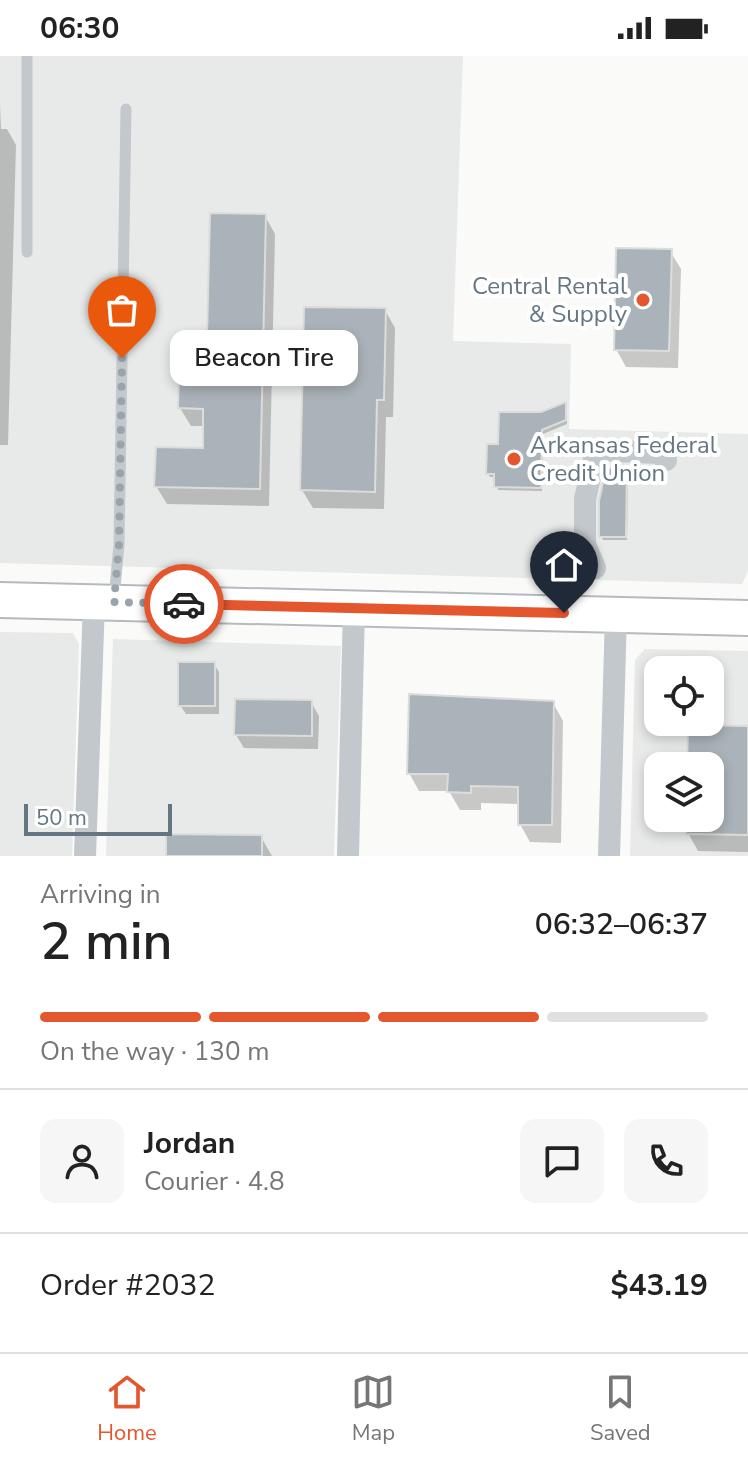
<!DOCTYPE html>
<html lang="en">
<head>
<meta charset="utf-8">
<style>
  :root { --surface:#fff; --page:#f6f6f6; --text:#222; --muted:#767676; --line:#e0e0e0; --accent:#e4572e }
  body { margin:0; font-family:"Nunito Sans",sans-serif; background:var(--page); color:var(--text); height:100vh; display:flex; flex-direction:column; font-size:30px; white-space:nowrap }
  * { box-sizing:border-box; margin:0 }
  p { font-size:26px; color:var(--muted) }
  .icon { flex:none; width:44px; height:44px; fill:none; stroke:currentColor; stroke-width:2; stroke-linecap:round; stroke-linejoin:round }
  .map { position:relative; height:800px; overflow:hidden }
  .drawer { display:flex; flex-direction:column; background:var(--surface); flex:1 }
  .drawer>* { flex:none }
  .fabs { position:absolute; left:644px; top:600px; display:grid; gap:16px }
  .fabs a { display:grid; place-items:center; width:80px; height:80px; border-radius:16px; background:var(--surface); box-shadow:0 4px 12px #0003; font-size:40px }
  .scale { position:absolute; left:24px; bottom:20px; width:148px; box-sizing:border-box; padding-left:8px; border:4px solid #657683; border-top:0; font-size:22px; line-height:28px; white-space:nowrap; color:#657683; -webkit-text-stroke:6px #fff; paint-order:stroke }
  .pin { position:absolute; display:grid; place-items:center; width:68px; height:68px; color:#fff; margin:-82px -34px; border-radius:50% 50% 50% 0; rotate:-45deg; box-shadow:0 0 8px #0007 }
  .pin .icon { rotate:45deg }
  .courier { position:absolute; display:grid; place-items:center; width:80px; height:80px; margin:-40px; border:6px solid #e4572e; border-radius:50%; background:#fff; color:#222; box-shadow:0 2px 10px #0007 }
  .bubble { position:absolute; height:56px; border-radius:16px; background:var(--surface); box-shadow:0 4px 12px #0003; font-size:26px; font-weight:600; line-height:56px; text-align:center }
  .headline em { font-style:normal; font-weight:600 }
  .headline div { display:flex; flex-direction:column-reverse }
  .headline { display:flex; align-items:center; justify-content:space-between; height:136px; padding:0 40px }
  h1 { font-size:52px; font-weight:600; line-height:60px }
  .bar { display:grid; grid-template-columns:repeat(4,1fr); gap:12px 8px; align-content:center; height:96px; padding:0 40px }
  .bar i { height:10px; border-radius:6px; background:var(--line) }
  .bar .current { background:var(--accent) }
  .bar p { grid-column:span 4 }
  .line { display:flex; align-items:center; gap:20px; padding:0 40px; border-top:2px solid var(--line) }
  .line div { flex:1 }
  .round { display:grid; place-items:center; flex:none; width:84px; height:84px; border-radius:16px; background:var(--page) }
  .status { display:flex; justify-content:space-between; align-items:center; height:56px; padding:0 40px; background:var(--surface); direction:ltr }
  .status svg { height:22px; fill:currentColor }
  .tabs { display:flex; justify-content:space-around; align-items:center; height:112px; border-top:2px solid var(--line); background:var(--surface); font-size:22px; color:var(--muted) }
  .tabs a { display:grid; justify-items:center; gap:4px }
  .tabs .current { color:var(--accent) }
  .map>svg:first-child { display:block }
</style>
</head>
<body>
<div class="status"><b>06:30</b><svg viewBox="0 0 49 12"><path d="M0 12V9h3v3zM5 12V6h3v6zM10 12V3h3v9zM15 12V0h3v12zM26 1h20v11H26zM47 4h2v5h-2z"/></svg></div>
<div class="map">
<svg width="748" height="800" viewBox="0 0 748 800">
  <rect width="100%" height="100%" fill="#fafaf8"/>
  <g fill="#e8e9e9" fill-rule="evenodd">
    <polygon points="0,0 463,0 453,285 571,288 569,373 748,378 748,515 742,528 0,507"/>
    <polygon points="0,576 73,577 79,588 72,800 0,800"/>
    <polygon points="113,583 341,590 334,800 106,800"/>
    <path d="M 645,593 L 748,595 L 748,800 L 630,800 L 635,604 ZM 658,614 L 710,614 L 710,666 L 658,666 ZM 658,710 L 710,710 L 710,762 L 658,762 Z"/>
  </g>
  <g fill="#0003">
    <polygon points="0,47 1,73 7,73 16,89 8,389 0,389"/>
    <polygon points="265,160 275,178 269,450 167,448 156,430 204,394 205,370 191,370 180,352"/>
    <polygon points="670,195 681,213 678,312 626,311 616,293"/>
    <polygon points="385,254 395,272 393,361 386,361 384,453 313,452 302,434"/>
    <polygon points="565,348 567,368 543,378 542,435 498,434 496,421 490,421 488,417 500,390"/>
    <polygon points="626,414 628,418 627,484 603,484 601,480"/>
    <polygon points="214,608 219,616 219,658 186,658 180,649"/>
    <polygon points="311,646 319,660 318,693 244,692 236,679"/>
    <polygon points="553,647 563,665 561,787 530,786 520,768 520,748 481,747 481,754 460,754 449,735 419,735 409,717"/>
    <polygon points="748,672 748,796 698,795 688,777 688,762 710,762 710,710 689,710"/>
    <polygon points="261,781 272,800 168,800"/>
  </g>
  <g fill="#aab3b9" stroke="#dcdcda" stroke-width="2">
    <polygon points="210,157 266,158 260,433 154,431 156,391 203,392 203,353 178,352 180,279 207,280"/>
    <polygon points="616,192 672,193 669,295 614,294"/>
    <polygon points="304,251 386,252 384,344 377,344 375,436 300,434"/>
    <polygon points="566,346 566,364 542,374 541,432 494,431 494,418 486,418 487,388 498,388 499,356 541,356"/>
    <polygon points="606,412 627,412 626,481 599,481 599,445"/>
    <rect x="178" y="606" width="37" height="44"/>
    <polygon points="409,638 554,645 552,769 518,769 518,731 471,730 471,737 447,736 448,718 407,718"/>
    <polygon points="235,643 312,644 312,680 234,679"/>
    <polygon points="688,669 748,670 748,779 686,778 686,762 710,762 710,710 687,710"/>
    <polygon points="166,778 262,779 262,800 166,800"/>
  </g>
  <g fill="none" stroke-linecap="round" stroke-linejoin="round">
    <g stroke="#b5babe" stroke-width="38">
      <polyline id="primary" points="0,544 748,562"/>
    </g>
    <g stroke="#c3c8cc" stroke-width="11">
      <polyline points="27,0 27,196"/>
      <polyline points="114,542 119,489 126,53"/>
    </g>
    <g stroke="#c3c8cc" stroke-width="22">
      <polyline points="595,512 585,488 585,443 596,394 659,397 666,404"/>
      <polyline points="85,800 94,546"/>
      <polyline points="348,800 354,552"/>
      <polyline points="609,800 616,558"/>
    </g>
    <use href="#primary" stroke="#fff" stroke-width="34"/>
  </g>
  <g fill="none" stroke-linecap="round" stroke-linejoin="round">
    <polyline stroke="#99a4ac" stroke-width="8" stroke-dasharray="0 14.4" points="122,302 119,489 114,546 184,548"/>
    <polyline stroke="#e4572e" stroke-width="10" points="184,548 564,557"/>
  </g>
  <g fill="#e4572e" stroke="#fff" stroke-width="3">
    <circle cx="643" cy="244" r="8"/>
    <circle cx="514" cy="403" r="8"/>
  </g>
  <g text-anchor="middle" stroke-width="8" stroke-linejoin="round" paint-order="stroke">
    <g font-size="24" fill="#657683" stroke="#fff" text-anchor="end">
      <text x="627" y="238">Central Rental<tspan x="627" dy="28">&amp; Supply</tspan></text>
      <text x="530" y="397" text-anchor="start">Arkansas Federal<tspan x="530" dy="28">Credit Union</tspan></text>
    </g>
  </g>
</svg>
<div class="fabs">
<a><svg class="icon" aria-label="locate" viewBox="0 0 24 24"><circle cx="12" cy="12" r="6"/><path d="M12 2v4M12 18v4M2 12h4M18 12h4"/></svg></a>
<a><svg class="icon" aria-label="layers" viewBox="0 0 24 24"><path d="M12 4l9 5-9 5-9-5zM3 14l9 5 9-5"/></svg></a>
</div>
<div class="scale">50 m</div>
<div class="pin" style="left:122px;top:302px;background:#ea580c"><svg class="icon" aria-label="bag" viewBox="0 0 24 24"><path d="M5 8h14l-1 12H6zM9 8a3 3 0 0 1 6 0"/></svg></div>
<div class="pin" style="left:564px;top:557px;background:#1f2937"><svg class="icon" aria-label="home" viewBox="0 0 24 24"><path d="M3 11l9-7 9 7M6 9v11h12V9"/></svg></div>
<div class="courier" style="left:184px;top:548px"><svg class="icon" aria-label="car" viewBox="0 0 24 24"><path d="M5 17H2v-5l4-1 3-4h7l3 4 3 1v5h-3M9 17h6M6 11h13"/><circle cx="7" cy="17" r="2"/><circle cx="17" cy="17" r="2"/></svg></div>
<div class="bubble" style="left:170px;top:274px;width:188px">Beacon Tire</div>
</div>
<section class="drawer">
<div class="headline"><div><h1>2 min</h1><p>Arriving in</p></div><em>06:32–06:37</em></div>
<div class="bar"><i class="current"></i><i class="current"></i><i class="current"></i><i></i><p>On the way · 130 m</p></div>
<div class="line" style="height:144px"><a class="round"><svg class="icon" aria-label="person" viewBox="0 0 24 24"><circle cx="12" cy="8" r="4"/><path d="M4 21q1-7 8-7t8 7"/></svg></a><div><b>Jordan</b><p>Courier · 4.8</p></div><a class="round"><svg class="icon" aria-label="chat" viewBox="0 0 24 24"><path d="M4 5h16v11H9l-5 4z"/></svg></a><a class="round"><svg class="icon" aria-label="phone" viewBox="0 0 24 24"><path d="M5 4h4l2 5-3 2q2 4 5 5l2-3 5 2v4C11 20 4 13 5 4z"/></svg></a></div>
<div class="line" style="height:104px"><div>Order #2032</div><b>$43.19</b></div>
</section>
<nav class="tabs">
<a class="current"><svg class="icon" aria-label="home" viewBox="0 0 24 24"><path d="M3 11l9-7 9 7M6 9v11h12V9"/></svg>Home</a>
<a><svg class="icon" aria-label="map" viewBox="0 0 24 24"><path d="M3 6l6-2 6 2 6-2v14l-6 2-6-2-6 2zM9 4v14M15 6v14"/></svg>Map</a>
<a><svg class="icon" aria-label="saved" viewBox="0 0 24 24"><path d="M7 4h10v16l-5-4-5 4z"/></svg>Saved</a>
</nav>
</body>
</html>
